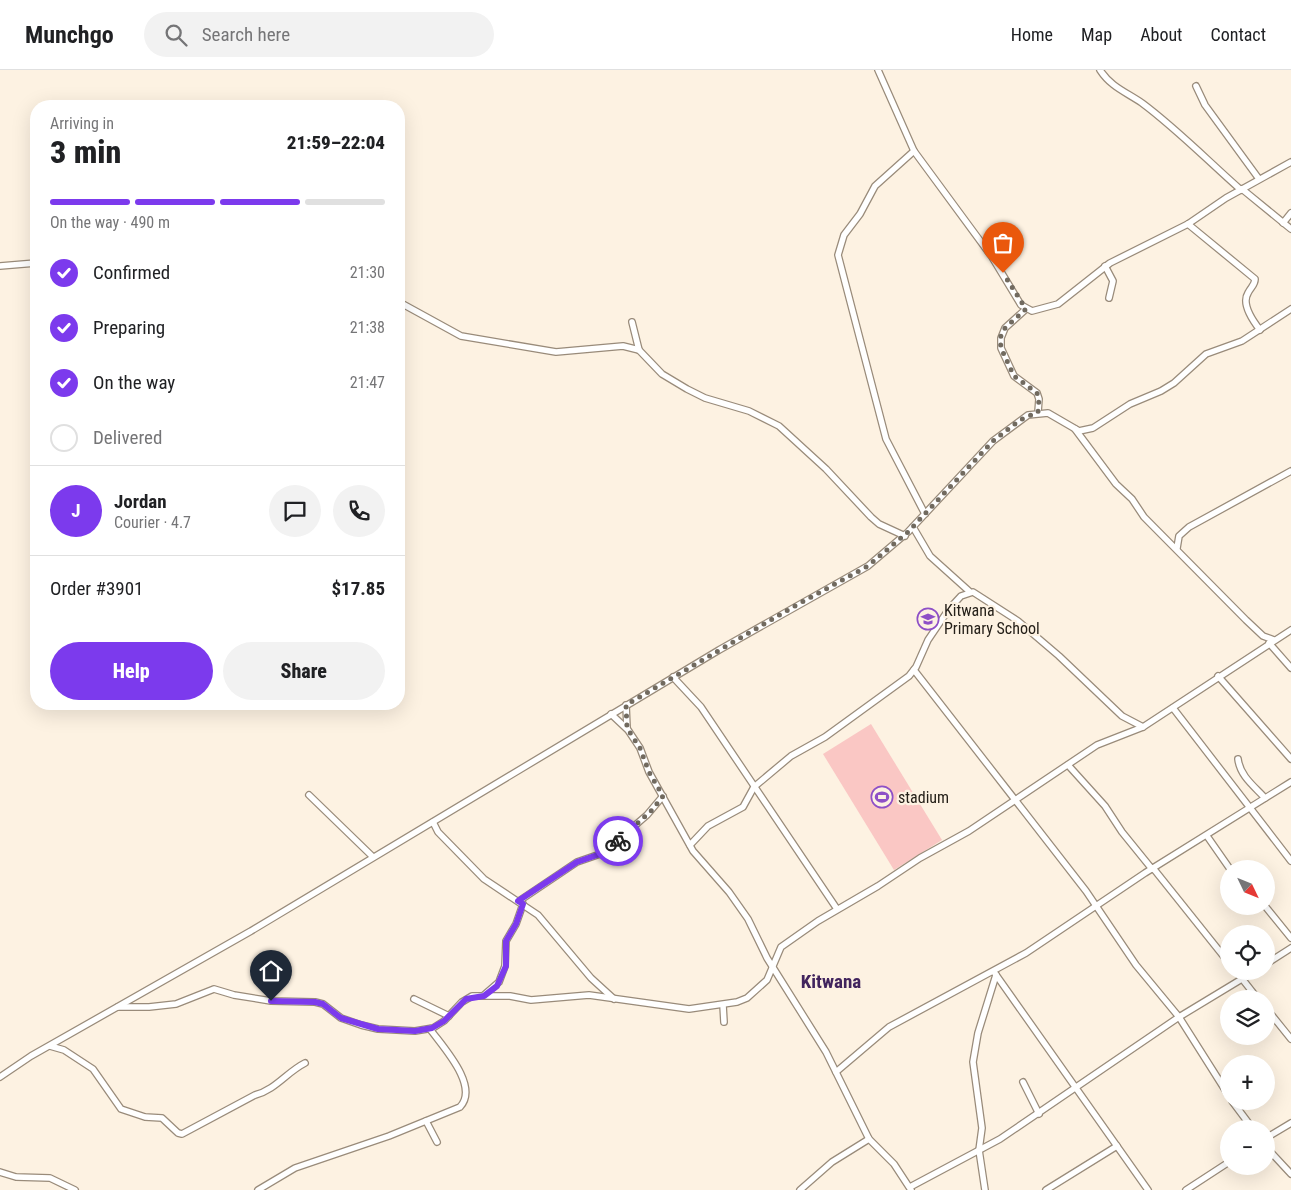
<!DOCTYPE html>
<html lang="en">
<head>
<meta charset="utf-8">
<style>
  :root { --surface:#fff; --page:#f2f2f2; --text:#202124; --muted:#757577; --line:#e0e0e0; --accent:#7c3aed }
  body { margin:0; font-family:"Roboto Condensed",sans-serif; background:var(--page); color:var(--text); height:100vh; display:flex; flex-direction:column; font-size:19px; white-space:nowrap }
  * { box-sizing:border-box; margin:0 }
  p { font-size:16px; color:var(--muted) }
  .icon { flex:none; width:28px; height:28px; fill:none; stroke:currentColor; stroke-width:2; stroke-linecap:round; stroke-linejoin:round }
  .map { position:relative; flex:1; overflow:hidden }
  .details { position:absolute; left:30px; top:30px; width:375px; height:610px; display:flex; flex-direction:column; background:var(--surface); border-radius:20px; box-shadow:0 5px 20px #0002 }
  .details>* { flex:none }
  .needle { width:32px; rotate:133deg }
  .tools { position:absolute; left:1220px; top:790px; display:grid; gap:10px }
  .tools a { display:grid; place-items:center; width:55px; height:55px; border-radius:50%; background:var(--surface); box-shadow:0 5px 20px #0002; font-size:25px }
  .pin { position:absolute; display:grid; place-items:center; width:42px; height:42px; color:#fff; margin:-51px -21px; border-radius:50% 50% 50% 0; rotate:-45deg; box-shadow:0 0 5px #0007 }
  .pin .icon { rotate:45deg }
  .courier { position:absolute; display:grid; place-items:center; width:50px; height:50px; margin:-25px; border:4px solid #7c3aed; border-radius:50%; background:#fff; color:#222; box-shadow:0 1px 6px #0007 }
  .head em { font-style:normal; font-weight:800 }
  .head div { display:flex; flex-direction:column-reverse }
  .head { display:flex; align-items:center; justify-content:space-between; height:85px; padding:0 20px }
  h1 { font-size:32px; font-weight:800; line-height:38px }
  .bar { display:grid; grid-template-columns:repeat(4,1fr); gap:8px 5px; align-content:center; height:60px; padding:0 20px }
  .bar i { height:6px; border-radius:4px; background:var(--line) }
  .bar .selected { background:var(--accent) }
  .bar p { grid-column:span 4 }
  .line { display:flex; align-items:center; gap:12px; padding:0 20px; border-top:1px solid var(--line) }
  .line div { flex:1 }
  .round { display:grid; place-items:center; flex:none; width:52px; height:52px; border-radius:26px; background:var(--page) }
  ol { padding:0 20px; list-style:none }
  li { display:flex; align-items:center; gap:15px; height:55px }
  li p { margin-inline-start:auto }
  li .icon { padding:5px; border-radius:50%; background:var(--accent); color:#fff; stroke-width:4 }
  li:last-child { color:var(--muted) }
  li i { width:28px; height:28px; border:2px solid var(--line); border-radius:50% }
  .primary-button { display:flex; gap:10px; margin-top:auto; padding:10px 20px }
  .primary-button a { flex:1; height:58px; border-radius:30px; background:var(--accent); color:#fff; font-size:20px; font-weight:800; line-height:58px; text-align:center }
  .primary-button a+a { background:var(--page); color:var(--text) }
  header { display:flex; align-items:center; gap:30px; box-sizing:border-box; height:70px; padding:0 25px; background:var(--surface); border-bottom:1px solid var(--line) }
  header strong { font-size:24px }
  nav { display:flex; gap:28px; margin-inline-start:auto; font-size:18px }
  .search { width:350px; height:45px; background:var(--page); display:flex; align-items:center; gap:12px; box-sizing:border-box; padding:0 18px; border-radius:28px; color:var(--muted); font-size:19px }
  .map>svg:first-child { display:block }
</style>
</head>
<body>
<header>
<strong>Munchgo</strong>
<div class="search"><svg class="icon" aria-label="search" viewBox="0 0 24 24"><circle cx="10" cy="10" r="6"/><path d="M15 15l6 6"/></svg>Search here</div>
<nav><a>Home</a><a>Map</a><a>About</a><a>Contact</a></nav>
</header>
<div class="map">
<svg width="1291" height="1120" viewBox="0 0 1291 1120">
  <rect width="100%" height="100%" fill="#fdf2e2"/>
  <polygon fill="#fac7c4" points="871,654 942,770 894,800 823,684"/>
  <g fill="none" stroke-linecap="round" stroke-linejoin="round">
    <g stroke="#998b7a" stroke-width="8">
      <g id="street">
        <polyline points="878,0 914,81 992,187 1021,235 1032,241 1058,234 1110,193 1188,154 1226,128 1291,92"/>
        <path d="M 1100,0 C 1111,17 1126,22 1142,33 C 1177,59 1208,91 1241,120"/>
        <polyline points="1196,16 1205,35 1259,109"/>
        <polyline points="914,81 875,116 860,144 844,165 838,185 886,369 925,444"/>
        <polyline points="1242,119 1291,159"/>
        <polyline points="1283,153 1291,143"/>
        <path d="M 1188,154 L 1255,209 C 1255,215 1251,217 1248,223 C 1241,234 1253,251 1260,260"/>
        <polyline points="0,196 36,193"/>
        <polyline points="1105,196 1113,211 1109,228"/>
        <polyline points="399,232 461,266 556,282 623,276 639,280 662,304 687,319 705,328 749,341 779,356 826,399 871,447 879,454 905,466"/>
        <polyline points="1026,239 1005,258 1001,268 1001,278 1014,306 1037,323 1039,329 1038,342"/>
        <polyline points="632,252 639,280"/>
        <polyline points="1075,359 1116,414 1132,429 1144,447 1246,550 1263,566 1274,570"/>
        <polyline points="913,457 930,486 970,522"/>
        <polyline points="1177,478 1179,466 1189,457 1291,401"/>
        <polyline points="1269,573 1291,598"/>
        <polyline points="914,600 1086,821 1136,895 1179,947 1229,1026"/>
        <polyline points="1218,606 1291,689"/>
        <polyline points="673,607 701,637 837,839"/>
        <polyline points="626,635 627,658"/>
        <polyline points="1173,638 1291,791"/>
        <polyline points="611,644 628,660 640,678 649,702 693,781 729,822 748,849 767,888 826,982 869,1069 894,1094 911,1120"/>
        <path d="M 1238,689 C 1240,706 1254,716 1265,728"/>
        <polyline points="1068,695 1105,736 1122,762 1152,799"/>
        <polyline points="309,725 373,787"/>
        <polyline points="433,752 438,762 484,809 538,845 591,908 614,929"/>
        <polyline points="1207,766 1230,799"/>
        <polyline points="690,775 708,756 743,737 754,717 791,686 825,667 909,606 916,597 928,570 949,539 961,526 973,522 1018,551 1059,586 1122,646 1143,657"/>
        <polyline points="1153,798 1229,893"/>
        <polyline points="519,831 577,792 603,783 647,745 663,726"/>
        <polyline points="1265,836 1291,868"/>
        <polyline points="1266,894 1291,878"/>
        <polyline points="1236,901 1258,929"/>
        <polyline points="994,902 1148,1120"/>
        <polyline points="484,925 499,912 505,896 506,871 516,854 523,834"/>
        <polyline points="414,929 449,946"/>
        <polyline points="723,935 724,952"/>
        <polyline points="118,937 149,937 176,934 214,919 234,925 271,931 315,932 323,934 341,948 361,955 378,959 415,961 433,958 444,951 462,932 472,926 510,926 531,930 589,925 689,939 737,932 747,928 767,910 781,877 818,851 878,816 920,788 969,761 1097,675 1143,657 1291,560"/>
        <polyline points="1266,938 1291,969"/>
        <path d="M 50,976 L 64,980 L 93,999 L 121,1039 L 145,1047 L 162,1048 L 178,1063 L 182,1064 L 255,1025 C 275,1020 287,1002 305,993"/>
        <polyline points="836,1002 889,957 1026,883 1145,803 1291,712"/>
        <polyline points="0,1007 31,986 251,861 719,580 868,496 908,462 993,371 1028,345 1048,343 1079,361 1093,358 1130,334 1161,321 1174,313 1206,284 1242,271 1291,239"/>
        <polyline points="1023,1012 1039,1044"/>
        <polyline points="1232,1031 1253,1059"/>
        <polyline points="426,1051 437,1072"/>
        <polyline points="1266,1068 1291,1053"/>
        <polyline points="1266,1077 1291,1104"/>
        <polyline points="0,1102 16,1107 50,1108 75,1120"/>
        <polyline points="910,1117 1000,1069 1179,947 1255,901"/>
        <path d="M 258,1120 L 295,1098 L 389,1066 L 460,1037 C 480,1016 442,976 430,959"/>
        <polyline points="800,1120 832,1092 869,1069"/>
        <polyline points="985,1120 979,1080 982,1058 973,992 978,963 996,905"/>
        <polyline points="1046,1120 1117,1076"/>
        <polyline points="1186,1120 1229,1092"/>
      </g>
    </g>
    <use href="#street" stroke="#fff" stroke-width="5.5"/>
  </g>
  <g fill="none" stroke-linecap="round" stroke-linejoin="round">
    <polyline stroke="#716a5f" stroke-width="5" stroke-dasharray="0 9" points="618,771 652,740 663,726 649,702 640,678 627,658 626,635 793,537 868,496 908,462 993,371 1020,350 1038,342 1039,329 1037,323 1014,306 1001,278 1000,268 1005,258 1026,239 1003,203"/>
    <polyline stroke="#7c3aed" stroke-width="6" points="271,931 315,932 323,934 341,948 378,959 415,961 432,958 444,951 466,929 484,926 497,916 506,896 506,871 516,854 523,834 518,831 577,792 603,783 618,771"/>
  </g>
  <defs>
    <g id="school-ring" transform="scale(1.125)"><circle r="9.5" fill="#fdf2e2" stroke="#8e50c7" stroke-width="1.5"/><path d="M0-5L7-2L0 1L-7-2ZM-4 1L0 2.5L4 1V4Q0 6-4 4Z" fill="#8e50c7"/></g>
    <g id="stadium-ring" transform="scale(1.125)"><circle r="9.5" fill="#fdf2e2" stroke="#8e50c7" stroke-width="1.5"/><path d="M0-5a6.5 5 0 1 0 0 10a6.5 5 0 1 0 0-10ZM-3.5-1.8h7v3.6h-7Z" fill="#8e50c7"/></g>
  </defs>
  <g fill-rule="evenodd">
    <use href="#school-ring" x="928" y="549"/>
    <use href="#stadium-ring" x="882" y="727"/>
  </g>
  <g text-anchor="middle" stroke-width="4.5" stroke-linejoin="round" paint-order="stroke">
    <g font-size="16" fill="#252019" stroke="#fdf2e2" text-anchor="start">
      <text x="944" y="546">Kitwana<tspan x="944" dy="18">Primary School</tspan></text>
      <text x="898" y="733">stadium</text>
    </g>
    <g font-size="19" font-weight="bold" fill="#41245d" stroke="#fdf2e2">
      <text x="831" y="918">Kitwana</text>
    </g>
  </g>
</svg>
<div class="tools">
<a><svg class="needle" viewBox="-14 -14 28 28"><path d="M0-13l5 13h-10z" fill="#e53935"/><path d="M0 13l5-13h-10z" fill="#757577"/></svg></a>
<a><svg class="icon" aria-label="locate" viewBox="0 0 24 24"><circle cx="12" cy="12" r="6"/><path d="M12 2v4M12 18v4M2 12h4M18 12h4"/></svg></a>
<a><svg class="icon" aria-label="layers" viewBox="0 0 24 24"><path d="M12 4l9 5-9 5-9-5zM3 14l9 5 9-5"/></svg></a>
<a>+</a>
<a>−</a>
</div>
<div class="pin" style="left:1003px;top:203px;background:#ea580c"><svg class="icon" aria-label="bag" viewBox="0 0 24 24"><path d="M5 8h14l-1 12H6zM9 8a3 3 0 0 1 6 0"/></svg></div>
<div class="pin" style="left:271px;top:931px;background:#1f2937"><svg class="icon" aria-label="home" viewBox="0 0 24 24"><path d="M3 11l9-7 9 7M6 9v11h12V9"/></svg></div>
<div class="courier" style="left:618px;top:771px"><svg class="icon" aria-label="bike" viewBox="0 0 24 24"><circle cx="6" cy="16" r="4"/><circle cx="18" cy="16" r="4"/><path d="M6 16l4-8h5l3 8M10 8l3 8H6M13 5h3"/></svg></div>
<section class="details">
<div class="head"><div><h1>3 min</h1><p>Arriving in</p></div><em>21:59–22:04</em></div>
<div class="bar"><i class="selected"></i><i class="selected"></i><i class="selected"></i><i></i><p>On the way · 490 m</p></div>
<ol>
<li><svg class="icon" aria-label="check" viewBox="0 0 24 24"><path d="M5 12l5 5 9-10"/></svg>Confirmed<p>21:30</p></li>
<li><svg class="icon" aria-label="check" viewBox="0 0 24 24"><path d="M5 12l5 5 9-10"/></svg>Preparing<p>21:38</p></li>
<li><svg class="icon" aria-label="check" viewBox="0 0 24 24"><path d="M5 12l5 5 9-10"/></svg>On the way<p>21:47</p></li>
<li><i></i>Delivered</li>
</ol>
<div class="line" style="height:90px"><b class="round" style="background:var(--accent);color:#fff">J</b><div><b>Jordan</b><p>Courier · 4.7</p></div><a class="round"><svg class="icon" aria-label="chat" viewBox="0 0 24 24"><path d="M4 5h16v11H9l-5 4z"/></svg></a><a class="round"><svg class="icon" aria-label="phone" viewBox="0 0 24 24"><path d="M5 4h4l2 5-3 2q2 4 5 5l2-3 5 2v4C11 20 4 13 5 4z"/></svg></a></div>
<div class="line" style="height:65px"><div>Order #3901</div><b>$17.85</b></div>
<div class="primary-button"><a>Help</a><a>Share</a></div>
</section>
</div>
</body>
</html>
